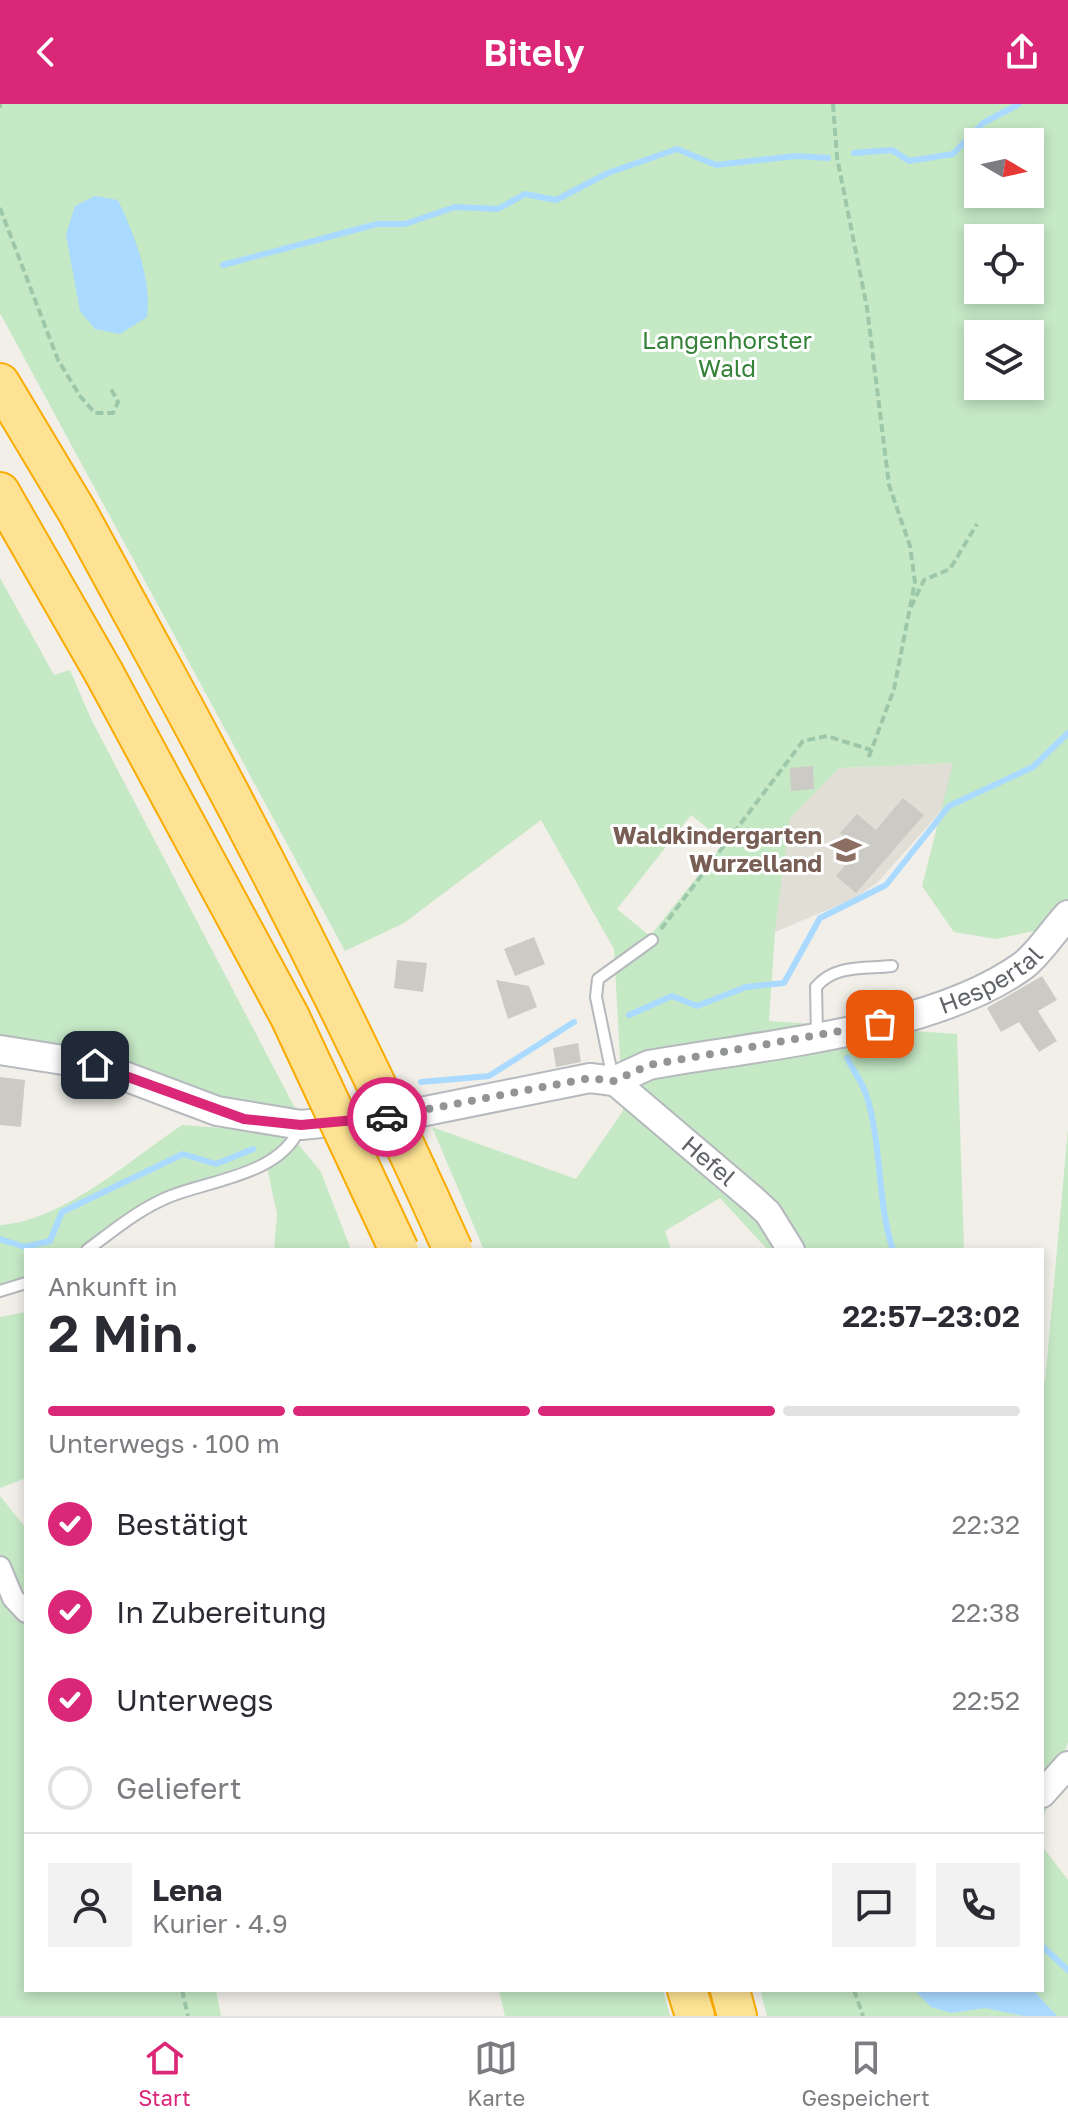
<!DOCTYPE html>
<html lang="de">
<head>
<meta charset="utf-8">
<style>
  :root { --surface:#fff; --page:#f2f2f3; --text:#2b2b33; --muted:#7c7c81; --line:#e1e1e2; --accent:#db2777 }
  body { margin:0; font-family:"Golos Text",sans-serif; background:var(--page); color:var(--text); height:100vh; display:flex; flex-direction:column; font-size:30px; white-space:nowrap }
  * { box-sizing:border-box; margin:0 }
  p { font-size:26px; color:var(--muted) }
  .icon { flex:none; width:44px; height:44px; fill:none; stroke:currentColor; stroke-width:2; stroke-linecap:round; stroke-linejoin:round }
  .map { position:relative; flex:1; overflow:hidden }
  .sheet { position:absolute; left:24px; top:1144px; width:1020px; height:744px; display:flex; flex-direction:column; background:var(--surface); border-radius:0px; box-shadow:0 4px 12px #0003 }
  .sheet>* { flex:none }
  .needle { width:52px; rotate:99deg }
  .controls { position:absolute; left:964px; top:24px; display:grid; gap:16px }
  .controls a { display:grid; place-items:center; width:80px; height:80px; border-radius:0px; background:var(--surface); box-shadow:0 4px 12px #0003; font-size:40px }
  .pin { position:absolute; display:grid; place-items:center; width:68px; height:68px; color:#fff; margin:-34px; border-radius:16px; box-shadow:0 4px 12px #0006 }
  .courier { position:absolute; display:grid; place-items:center; width:80px; height:80px; margin:-40px; border:6px solid #db2777; border-radius:50%; background:#fff; color:#222; box-shadow:0 2px 10px #0007 }
  .head em { font-style:normal; font-weight:600 }
  .head div { display:flex; flex-direction:column-reverse }
  .head { display:flex; align-items:center; justify-content:space-between; height:136px; padding:0 24px }
  h1 { font-size:52px; font-weight:600; line-height:60px }
  .bar { display:grid; grid-template-columns:repeat(4,1fr); gap:12px 8px; align-content:center; height:96px; padding:0 24px }
  .bar i { height:10px; border-radius:6px; background:var(--line) }
  .bar .selected { background:var(--accent) }
  .bar p { grid-column:span 4 }
  .line { display:flex; align-items:center; gap:20px; padding:0 24px; border-top:2px solid var(--line) }
  .line div { flex:1 }
  .round { display:grid; place-items:center; flex:none; width:84px; height:84px; border-radius:0px; background:var(--page) }
  ol { padding:0 24px; list-style:none }
  li { display:flex; align-items:center; gap:24px; height:88px }
  li p { margin-inline-start:auto }
  li .icon { padding:8px; border-radius:50%; background:var(--accent); color:#fff; stroke-width:4 }
  li:last-child { color:var(--muted) }
  li i { width:44px; height:44px; border:4px solid var(--line); border-radius:50% }
  header { display:flex; justify-content:space-between; align-items:center; height:104px; padding:0 24px; background:var(--accent); color:#fff; font-size:36px; font-weight:600 }
  .menu { display:flex; justify-content:space-around; align-items:center; height:112px; border-top:2px solid var(--line); background:var(--surface); font-size:22px; color:var(--muted) }
  .menu a { display:grid; justify-items:center; gap:4px }
  .menu .selected { color:var(--accent) }
  .map>svg:first-child { display:block }
</style>
</head>
<body>
<header><svg class="icon" aria-label="back" viewBox="0 0 24 24"><path d="M15 5l-7 7 7 7"/></svg>Bitely<svg class="icon" aria-label="share" viewBox="0 0 24 24"><path d="M12 15V3M7 8l5-5 5 5M5 13v7h14v-7"/></svg></header>
<div class="map">
<svg width="1068" height="1912" viewBox="0 0 1068 1912">
  <rect width="100%" height="100%" fill="#f1efe8"/>
  <polygon fill="#e1ded6" points="954,659 941,707 877,779 853,795 775,828 790,714 839,664"/>
  <g fill="#c5e8c5" fill-rule="evenodd">
    <path d="M 0,0 L 1068,0 L 1068,820 L 996,835 L 954,828 L 922,782 L 953,659 L 839,664 L 790,714 L 775,828 L 769,917 L 957,930 L 964,1146 L 768,1146 L 720,1094 L 665,1127 L 671,1146 L 484,1146 L 432,1023 L 576,1075 L 623,1007 L 614,845 L 541,716 L 404,819 L 345,847 L 0,209 ZM 978,38 L 1030,38 L 1030,90 L 978,90 ZM 978,134 L 1030,134 L 1030,186 L 978,186 ZM 978,230 L 1030,230 L 1030,282 L 978,282 ZM 691,711 L 725,738 L 650,832 L 617,805 Z"/>
    <polygon points="0,474 54,571 70,566 91,615 298,1010 0,946"/>
    <path d="M 182,1021 L 289,1029 L 321,1068 L 351,1146 L 274,1146 L 277,1110 L 265,1054 L 174,1086 L 83,1146 L 26,1146 L 26,1177 L 0,1186 L 0,1121 C 63,1117 130,1056 182,1021 Z"/>
    <polygon points="1068,1025 1068,1638 1042,1718 1042,1275 1045,1278"/>
    <polygon points="26,1208 26,1374 0,1384 0,1213"/>
    <polygon points="0,1392 26,1424 26,1886 216,1886 221,1912 0,1912"/>
    <polygon points="1042,1742 1068,1776 1068,1912 767,1912 760,1886 1042,1886"/>
    <polygon points="499,1886 663,1886 670,1912 505,1912"/>
  </g>
  <g fill="#aadaff">
    <path d="M 95,92 L 118,96 C 134,130 152,175 147,213 L 120,230 L 95,225 L 80,207 L 66,131 L 75,102 Z"/>
    <polygon points="914,1886 1033,1886 1057,1912 1024,1912 985,1904 951,1909 931,1903"/>
  </g>
  <g fill="none" stroke-linecap="round" stroke-linejoin="round">
    <g stroke="#aadaff" stroke-width="6">
      <polyline points="854,49 892,46 909,57 953,50 983,19 1019,0"/>
      <polyline points="223,161 377,120 405,120 455,103 498,105 525,90 556,96 608,69 677,45 716,61 796,52 828,54"/>
      <polyline points="629,911 672,892 697,902 746,883 784,879 820,814 886,781 949,702 1033,663 1068,629"/>
      <path d="M 847,954 C 853,966 863,979 867,993 C 882,1042 877,1098 893,1146"/>
      <polyline points="421,978 489,972 574,918"/>
      <polyline points="0,1135 25,1143 50,1137 62,1108 183,1050 216,1060 253,1045"/>
      <polyline points="1042,1842 1068,1866"/>
    </g>
  </g>
  <g fill="#cccac5">
    <polygon points="813,662 814,685 791,687 790,664"/>
    <polygon points="903,694 924,711 856,789 836,772 859,745 840,729 857,710 876,726"/>
    <polygon points="534,833 545,860 515,872 504,845"/>
    <polygon points="397,856 427,859 423,888 394,884"/>
    <polygon points="1042,872 1057,896 1038,907 1057,937 1039,948 1019,918 1001,928 987,904"/>
    <polygon points="496,876 529,882 537,903 508,915"/>
    <polygon points="578,939 581,958 556,963 553,944"/>
    <polygon points="0,973 25,976 21,1023 0,1021"/>
  </g>
  <g fill="none" stroke-linecap="round" stroke-linejoin="round">
    <g stroke="#b5b8bc" stroke-width="14">
      <g id="service">
        <path d="M 817,932 L 816,883 C 835,860 865,865 892,862"/>
        <polyline points="613,975 596,893 598,875 652,836"/>
        <path d="M 87,1146 C 113,1127 140,1104 171,1092 C 212,1076 280,1070 299,1025"/>
        <polyline points="0,1187 26,1179"/>
      </g>
    </g>
    <g stroke="#b5b8bc" stroke-width="24">
      <polyline id="minor" points="0,1463 13,1494 26,1508"/>
    </g>
    <g stroke="#b5b8bc" stroke-width="30">
      <g id="tertiary">
        <path id="s1" d="M 614,977 L 754,1096 L 768,1109 L 791,1146"/>
        <polyline points="1042,1690 1068,1661"/>
      </g>
    </g>
    <g stroke="#b6babf" stroke-width="32">
      <g id="secondary">
        <path id="s2" d="M 0,946 L 95,961 L 217,1007 L 301,1021 L 411,1010 L 590,974 L 614,977 L 649,961 C 760,941 932,928 1024,861 C 1040,848 1054,826 1068,811"/>
      </g>
    </g>
    <g stroke="#f9ab00" stroke-width="42">
      <g id="motorway">
        <polyline points="0,279 78,409 151,543"/>
        <polyline points="0,388 104,569"/>
        <polyline points="687,1886 695,1912"/>
        <polyline points="730,1886 737,1912"/>
      </g>
    </g>
    <g stroke="#9cc7a9" stroke-width="4" stroke-dasharray="8 4" stroke-linecap="butt">
      <polyline points="833,0 837,53 867,204 889,381 910,442 915,478 894,585 868,655"/>
      <polyline points="0,4 0,0"/>
      <polyline points="0,104 58,256 80,292 95,309 113,309 118,298 110,283"/>
      <polyline points="911,503 924,476 950,465 977,420"/>
      <polyline points="661,825 803,637 827,632 871,646"/>
      <polyline points="182,1886 188,1912"/>
      <polyline points="854,1886 863,1912"/>
    </g>
    <use href="#service" stroke="#fff" stroke-width="10"/>
    <use href="#minor" stroke="#fff" stroke-width="20"/>
    <use href="#tertiary" stroke="#fff" stroke-width="26"/>
    <use href="#secondary" stroke="#fff" stroke-width="28"/>
    <use href="#motorway" stroke="#fde293" stroke-width="38"/>
    <g stroke="#f9ab00" stroke-width="42" stroke-linecap="butt">
      <g id="motorway-bridge">
        <path d="M 151,543 C 259,740 361,941 453,1146"/>
        <polyline points="104,569 290,913 399,1146"/>
      </g>
    </g>
    <use href="#motorway-bridge" stroke="#fde293" stroke-width="38"/>
  </g>
  <g fill="none" stroke-linecap="round" stroke-linejoin="round">
    <polyline stroke="#929495" stroke-width="8" stroke-dasharray="0 14.4" points="387,1013 590,974 614,977 649,961 880,920"/>
    <polyline stroke="#db2777" stroke-width="10" points="95,961 244,1015 301,1021 387,1013"/>
  </g>
  <defs>
    <g id="school-bare" transform="scale(2.4)"><path d="M0-5L7-2L0 1L-7-2ZM-4 1L0 2.5L4 1V4Q0 6-4 4Z" fill="#8d6e63" stroke="#fff" stroke-width="2.5" paint-order="stroke"/></g>
  </defs>
  <g fill-rule="evenodd">
    <use href="#school-bare" x="846" y="746"/>
  </g>
  <g text-anchor="middle" stroke-width="6" stroke-linejoin="round" paint-order="stroke">
    <g font-size="24" fill="#348238" stroke="#fff">
      <text x="727" y="245">Langenhorster<tspan x="727" dy="28">Wald</tspan></text>
    </g>
    <g font-size="24" font-weight="bold" fill="#785e54" stroke="#fff" text-anchor="end">
      <text x="822" y="740">Waldkindergarten<tspan x="822" dy="28">Wurzelland</tspan></text>
    </g>
    <g font-size="24" fill="#5f6368" stroke="#fff">
      <text dy="8" stroke="none"><textPath href="#s2" startOffset="1022">Hespertal</textPath></text>
      <text dy="8" stroke="none"><textPath href="#s1" startOffset="124">Hefel</textPath></text>
    </g>
  </g>
</svg>
<div class="controls">
<a><svg class="needle" viewBox="-14 -14 28 28"><path d="M0-13l5 13h-10z" fill="#e53935"/><path d="M0 13l5-13h-10z" fill="#7c7c81"/></svg></a>
<a><svg class="icon" aria-label="locate" viewBox="0 0 24 24"><circle cx="12" cy="12" r="6"/><path d="M12 2v4M12 18v4M2 12h4M18 12h4"/></svg></a>
<a><svg class="icon" aria-label="layers" viewBox="0 0 24 24"><path d="M12 4l9 5-9 5-9-5zM3 14l9 5 9-5"/></svg></a>
</div>
<div class="pin" style="left:880px;top:920px;background:#ea580c"><svg class="icon" aria-label="bag" viewBox="0 0 24 24"><path d="M5 8h14l-1 12H6zM9 8a3 3 0 0 1 6 0"/></svg></div>
<div class="pin" style="left:95px;top:961px;background:#1f2937"><svg class="icon" aria-label="home" viewBox="0 0 24 24"><path d="M3 11l9-7 9 7M6 9v11h12V9"/></svg></div>
<div class="courier" style="left:387px;top:1013px"><svg class="icon" aria-label="car" viewBox="0 0 24 24"><path d="M5 17H2v-5l4-1 3-4h7l3 4 3 1v5h-3M9 17h6M6 11h13"/><circle cx="7" cy="17" r="2"/><circle cx="17" cy="17" r="2"/></svg></div>
<section class="sheet">
<div class="head"><div><h1>2 Min.</h1><p>Ankunft in</p></div><em>22:57–23:02</em></div>
<div class="bar"><i class="selected"></i><i class="selected"></i><i class="selected"></i><i></i><p>Unterwegs · 100 m</p></div>
<ol>
<li><svg class="icon" aria-label="check" viewBox="0 0 24 24"><path d="M5 12l5 5 9-10"/></svg>Bestätigt<p>22:32</p></li>
<li><svg class="icon" aria-label="check" viewBox="0 0 24 24"><path d="M5 12l5 5 9-10"/></svg>In Zubereitung<p>22:38</p></li>
<li><svg class="icon" aria-label="check" viewBox="0 0 24 24"><path d="M5 12l5 5 9-10"/></svg>Unterwegs<p>22:52</p></li>
<li><i></i>Geliefert</li>
</ol>
<div class="line" style="height:144px"><a class="round"><svg class="icon" aria-label="person" viewBox="0 0 24 24"><circle cx="12" cy="8" r="4"/><path d="M4 21q1-7 8-7t8 7"/></svg></a><div><b>Lena</b><p>Kurier · 4.9</p></div><a class="round"><svg class="icon" aria-label="chat" viewBox="0 0 24 24"><path d="M4 5h16v11H9l-5 4z"/></svg></a><a class="round"><svg class="icon" aria-label="phone" viewBox="0 0 24 24"><path d="M5 4h4l2 5-3 2q2 4 5 5l2-3 5 2v4C11 20 4 13 5 4z"/></svg></a></div>
</section>
</div>
<nav class="menu">
<a class="selected"><svg class="icon" aria-label="home" viewBox="0 0 24 24"><path d="M3 11l9-7 9 7M6 9v11h12V9"/></svg>Start</a>
<a><svg class="icon" aria-label="map" viewBox="0 0 24 24"><path d="M3 6l6-2 6 2 6-2v14l-6 2-6-2-6 2zM9 4v14M15 6v14"/></svg>Karte</a>
<a><svg class="icon" aria-label="saved" viewBox="0 0 24 24"><path d="M7 4h10v16l-5-4-5 4z"/></svg>Gespeichert</a>
</nav>
</body>
</html>
